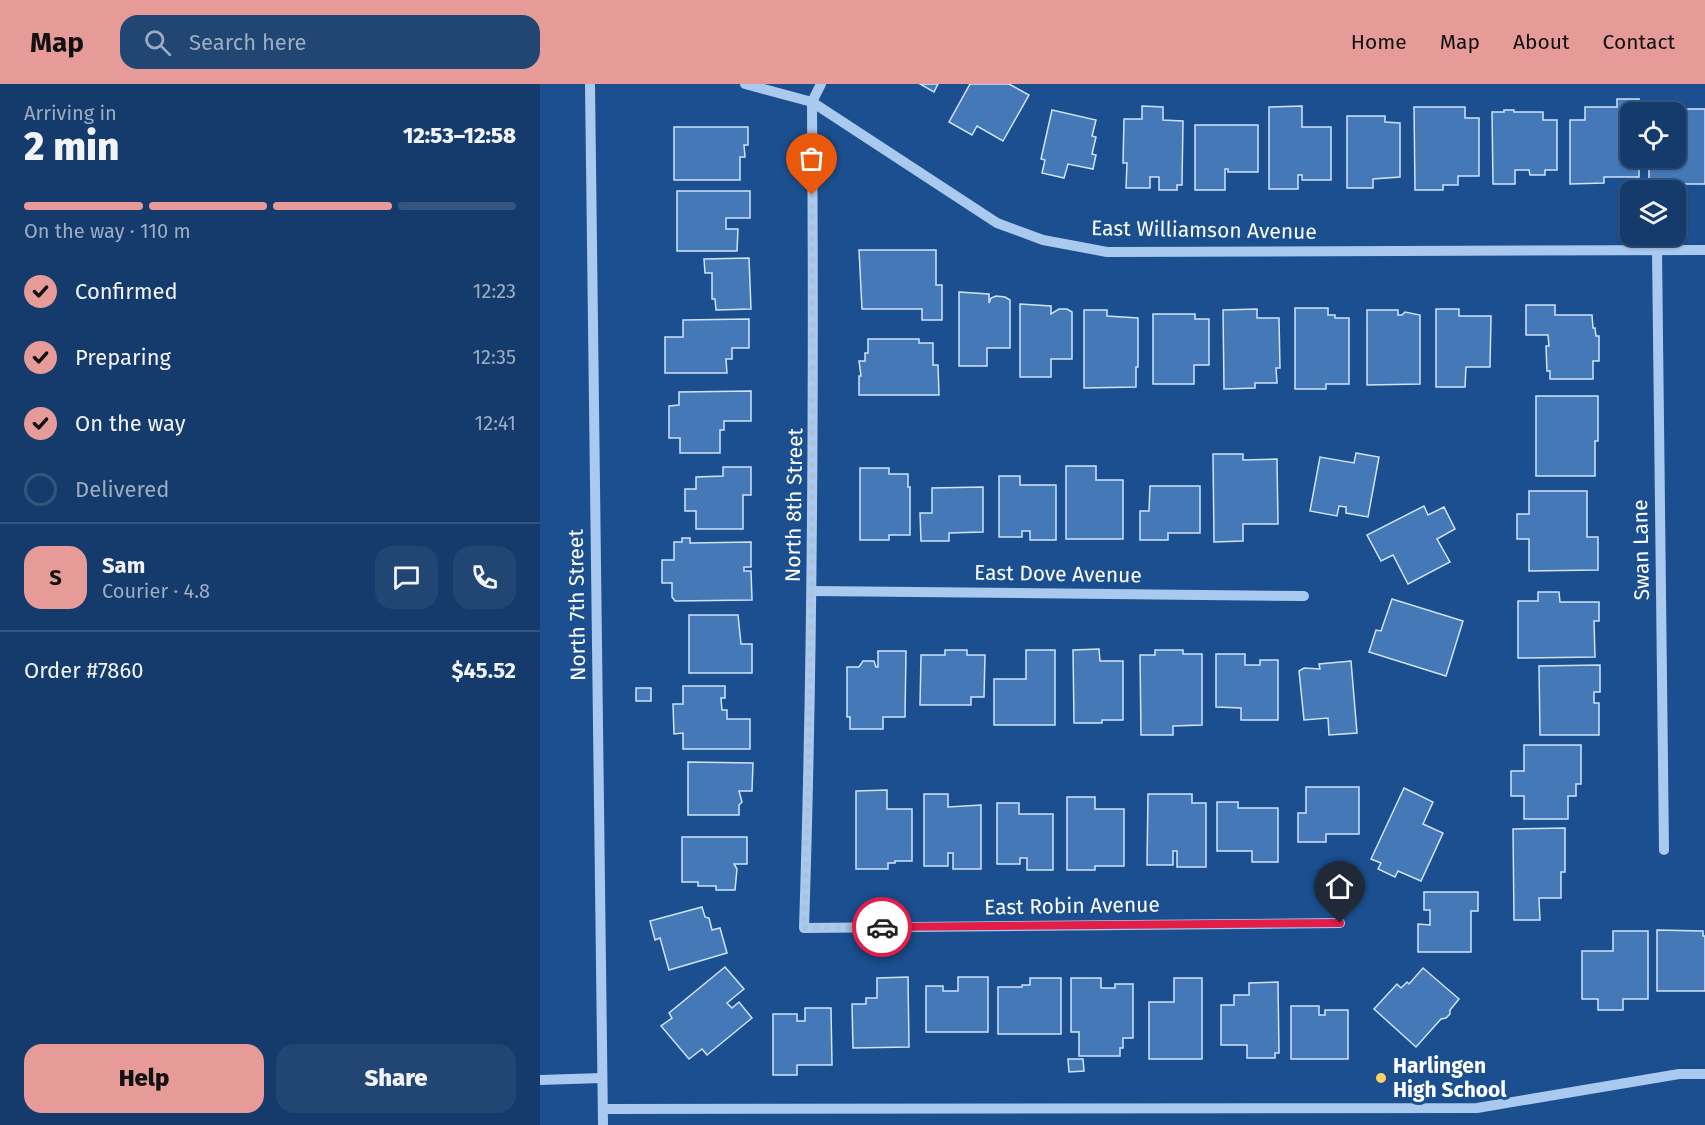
<!DOCTYPE html>
<html lang="en">
<head>
<meta charset="utf-8">
<style>
  :root { --surface:#143b6b; --page:#214673; --text:#f1f3f6; --muted:#9dadc1; --line:#33557e; --accent:#e69b98 }
  body { margin:0; font-family:"Fira Sans",sans-serif; background:var(--page); color:var(--text); height:100vh; display:flex; flex-direction:column; font-size:22px; white-space:nowrap }
  * { box-sizing:border-box; margin:0 }
  p { font-size:20px; color:var(--muted) }
  .icon { flex:none; width:33px; height:33px; fill:none; stroke:currentColor; stroke-width:2; stroke-linecap:round; stroke-linejoin:round }
  .map { position:relative; flex:1; overflow:hidden }
  .panel { display:flex; flex-direction:column; background:var(--surface); width:540px }
  .panel>* { flex:none }
  .tools { position:absolute; left:1080px; top:18px; display:grid; gap:12px }
  .tools a { display:grid; place-items:center; width:66px; height:66px; border-radius:12px; background:var(--surface); box-shadow:0 2px 4px #0004,0 0 0 2px var(--line); font-size:30px }
  .pin { position:absolute; display:grid; place-items:center; width:51px; height:51px; color:#fff; margin:-62px -26px; border-radius:50% 50% 50% 0; rotate:-45deg; box-shadow:0 0 6px #0007 }
  .pin .icon { rotate:45deg }
  .courier { position:absolute; display:grid; place-items:center; width:60px; height:60px; margin:-30px; border:4px solid #e11d48; border-radius:50%; background:#fff; color:#222; box-shadow:0 2px 8px #0007 }
  .headline em { font-style:normal; font-weight:800 }
  .headline div { display:flex; flex-direction:column-reverse }
  .headline { display:flex; align-items:center; justify-content:space-between; height:102px; padding:0 24px }
  h1 { font-size:39px; font-weight:800; line-height:45px }
  .bar { display:grid; grid-template-columns:repeat(4,1fr); gap:9px 6px; align-content:center; height:72px; padding:0 24px }
  .bar i { height:8px; border-radius:4px; background:var(--line) }
  .bar .current { background:var(--accent) }
  .bar p { grid-column:span 4 }
  .line { display:flex; align-items:center; gap:15px; padding:0 24px; border-top:2px solid var(--line) }
  .line div { flex:1 }
  .round { display:grid; place-items:center; flex:none; width:63px; height:63px; border-radius:18px; background:var(--page) }
  ol { padding:0 24px; list-style:none }
  li { display:flex; align-items:center; gap:18px; height:66px }
  li p { margin-inline-start:auto }
  li .icon { padding:6px; border-radius:50%; background:var(--accent); color:#111; stroke-width:4 }
  li:last-child { color:var(--muted) }
  li i { width:33px; height:33px; border:3px solid var(--line); border-radius:50% }
  .primary-button { display:flex; gap:12px; margin-top:auto; padding:12px 24px }
  .primary-button a { flex:1; height:69px; border-radius:18px; background:var(--accent); color:#111; font-size:24px; font-weight:800; line-height:69px; text-align:center }
  .primary-button a+a { background:var(--page); color:var(--text) }
  header { display:flex; align-items:center; gap:36px; box-sizing:border-box; height:84px; padding:0 30px; background:var(--accent); color:#111 }
  header strong { font-size:28px }
  nav { display:flex; gap:33px; margin-inline-start:auto; font-size:21px }
  .search { width:420px; height:54px; background:var(--page); display:flex; align-items:center; gap:15px; box-sizing:border-box; padding:0 21px; border-radius:18px; color:var(--muted); font-size:22px }
  main { display:flex; flex:1; min-height:0 }
  .map>svg:first-child { display:block }
</style>
</head>
<body>
<header>
<strong>Map</strong>
<div class="search"><svg class="icon" aria-label="search" viewBox="0 0 24 24"><circle cx="10" cy="10" r="6"/><path d="M15 15l6 6"/></svg>Search here</div>
<nav><a>Home</a><a>Map</a><a>About</a><a>Contact</a></nav>
</header>
<main>
<section class="panel">
<div class="headline"><div><h1>2 min</h1><p>Arriving in</p></div><em>12:53–12:58</em></div>
<div class="bar"><i class="current"></i><i class="current"></i><i class="current"></i><i></i><p>On the way · 110 m</p></div>
<ol>
<li><svg class="icon" aria-label="check" viewBox="0 0 24 24"><path d="M5 12l5 5 9-10"/></svg>Confirmed<p>12:23</p></li>
<li><svg class="icon" aria-label="check" viewBox="0 0 24 24"><path d="M5 12l5 5 9-10"/></svg>Preparing<p>12:35</p></li>
<li><svg class="icon" aria-label="check" viewBox="0 0 24 24"><path d="M5 12l5 5 9-10"/></svg>On the way<p>12:41</p></li>
<li><i></i>Delivered</li>
</ol>
<div class="line" style="height:108px"><b class="round" style="background:var(--accent);color:#111">S</b><div><b>Sam</b><p>Courier · 4.8</p></div><a class="round"><svg class="icon" aria-label="chat" viewBox="0 0 24 24"><path d="M4 5h16v11H9l-5 4z"/></svg></a><a class="round"><svg class="icon" aria-label="phone" viewBox="0 0 24 24"><path d="M5 4h4l2 5-3 2q2 4 5 5l2-3 5 2v4C11 20 4 13 5 4z"/></svg></a></div>
<div class="line" style="height:78px"><div>Order #7860</div><b>$45.52</b></div>
<div class="primary-button"><a>Help</a><a>Share</a></div>
</section>
<div class="map">
<svg width="1165" height="1041" viewBox="0 0 1165 1041">
  <rect width="100%" height="100%" fill="#1b4f8f"/>
  <g fill="#4478b7" stroke="#cfe3fa" stroke-width="1.5">
    <polygon points="380,0 398,0 394,8"/>
    <polygon points="430,0 469,0 489,11 463,57 437,42 432,51 409,38"/>
    <polygon points="1077,15 1099,15 1099,28 1090,28 1090,74 1099,74 1099,93 1064,93 1064,99 1030,100 1030,36 1045,36 1045,23 1077,23"/>
    <polygon points="602,22 623,23 623,36 643,37 642,101 637,101 637,106 619,106 619,93 610,93 610,104 586,104 587,79 583,79 584,35 602,35"/>
    <polygon points="762,22 762,43 791,43 791,96 762,96 762,91 758,91 758,105 729,105 729,23"/>
    <polygon points="874,23 925,23 925,34 939,34 939,92 918,92 918,101 903,101 903,106 875,106"/>
    <polygon points="1141,25 1165,25 1165,100 1109,100 1109,74 1136,74 1136,39 1142,39"/>
    <polygon points="512,26 556,36 552,52 556,53 552,70 556,71 553,85 528,80 524,94 502,89 505,76 501,75"/>
    <polygon points="964,26 974,26 974,28 1003,28 1003,36 1017,36 1017,86 1005,86 1005,91 990,91 989,86 975,86 975,100 953,100 952,28 964,28"/>
    <polygon points="807,32 845,32 845,38 860,39 860,93 833,95 833,104 807,104"/>
    <polygon points="655,41 718,41 718,88 688,88 688,85 685,85 685,106 655,106"/>
    <polygon points="134,43 208,43 208,61 204,61 205,73 200,73 200,96 134,96"/>
    <polygon points="137,107 210,107 210,134 186,134 186,145 198,145 197,167 137,167"/>
    <polygon points="319,166 396,166 396,201 402,201 402,236 382,236 382,225 322,225"/>
    <polygon points="209,174 211,225 176,226 175,215 172,215 172,189 165,189 164,175"/>
    <polygon points="419,208 449,210 449,219 451,214 456,212 465,213 470,216 470,264 447,264 447,282 419,282"/>
    <polygon points="480,220 511,222 511,230 519,225 527,225 532,228 532,275 511,275 511,293 480,293"/>
    <polygon points="986,221 1015,221 1015,231 1052,231 1053,244 1055,244 1056,252 1059,252 1059,277 1053,277 1053,295 1010,295 1010,287 1007,287 1006,262 1009,262 1008,251 986,251"/>
    <polygon points="755,224 788,224 788,231 795,231 795,234 809,234 809,300 786,300 786,305 755,305"/>
    <polygon points="717,225 717,234 739,234 740,284 736,284 737,299 715,299 715,304 684,305 683,226"/>
    <polygon points="896,225 919,225 919,232 951,232 950,283 926,283 925,303 896,303"/>
    <polygon points="544,226 567,226 567,232 598,234 598,283 596,283 596,303 544,304"/>
    <polygon points="827,226 858,226 858,231 862,231 865,228 880,231 880,300 827,301"/>
    <polygon points="613,230 655,230 655,235 669,235 669,281 654,281 654,300 613,300"/>
    <polygon points="209,235 209,264 192,264 192,275 186,275 187,289 125,289 125,253 143,253 143,236"/>
    <polygon points="328,255 379,255 379,259 393,259 393,281 398,281 399,311 319,311 319,292 321,292 319,277 325,277 325,269 328,269"/>
    <polygon points="211,307 211,337 184,337 184,346 180,346 180,369 140,369 140,354 129,354 129,322 139,321 139,308"/>
    <polygon points="996,312 1058,312 1058,357 1055,357 1055,392 996,392"/>
    <polygon points="816,369 839,373 828,433 806,429 806,423 799,422 797,432 770,427 780,373 814,379"/>
    <polygon points="673,370 703,370 703,376 737,375 738,440 703,440 703,457 674,458"/>
    <polygon points="526,382 556,382 556,396 583,396 583,455 526,455"/>
    <polygon points="183,383 211,383 211,411 203,411 203,445 156,445 156,427 145,427 145,405 156,405 156,393 183,392"/>
    <polygon points="320,384 349,384 349,390 368,390 368,403 370,403 370,451 349,451 349,456 320,456"/>
    <polygon points="459,392 480,392 480,401 516,401 516,456 490,456 490,447 482,447 482,453 459,453"/>
    <polygon points="610,402 660,402 660,449 628,449 628,456 600,456 600,427 609,427"/>
    <polygon points="443,403 443,448 409,449 409,457 381,457 380,429 392,429 392,404"/>
    <polygon points="989,407 1047,407 1047,453 1058,453 1058,486 989,487 989,455 977,455 977,430 989,430"/>
    <polygon points="884,422 888,431 904,423 915,445 897,455 910,478 868,500 853,471 841,477 827,451"/>
    <polygon points="142,454 150,454 150,459 211,458 211,483 204,483 204,487 211,487 212,516 135,517 132,513 132,499 122,499 122,476 134,476 134,458 142,458"/>
    <polygon points="998,508 1019,508 1020,518 1059,518 1059,537 1054,537 1055,573 978,574 978,517 998,517"/>
    <polygon points="852,515 923,537 906,592 829,568 836,546 841,547"/>
    <polygon points="149,531 198,531 201,560 212,560 212,589 149,589"/>
    <polygon points="559,565 560,577 583,577 583,636 562,636 562,639 534,639 533,566"/>
    <polygon points="405,566 427,566 427,571 445,571 444,613 431,613 431,621 380,621 381,571 405,571"/>
    <polygon points="486,566 515,566 515,641 454,641 454,595 486,595"/>
    <polygon points="615,566 643,566 643,570 662,570 662,641 633,642 633,651 601,651 600,571 615,571"/>
    <polygon points="338,567 366,567 365,633 343,633 343,645 310,645 310,633 307,633 307,583 319,583 323,577 334,577 336,583 338,583"/>
    <polygon points="676,570 705,570 705,581 720,581 720,576 738,576 738,636 701,636 701,624 676,623"/>
    <polygon points="811,577 817,649 789,651 788,634 764,636 759,587 764,584 780,585 779,580"/>
    <polygon points="1060,581 1060,608 1054,608 1054,619 1059,619 1059,651 1000,651 999,582"/>
    <polygon points="143,602 185,602 185,614 181,614 182,626 187,626 187,635 210,635 210,665 143,665 143,649 134,650 133,620 143,620"/>
    <rect x="96" y="604" width="15" height="13"/>
    <polygon points="984,661 1041,661 1041,700 1036,700 1036,712 1028,712 1028,735 984,735 984,712 971,712 971,687 984,687"/>
    <polygon points="148,678 213,679 212,707 199,707 202,718 199,721 199,731 148,731"/>
    <polygon points="766,703 819,703 819,750 786,750 786,758 758,758 758,729 766,729"/>
    <polygon points="864,704 893,718 883,740 903,749 881,797 858,787 855,793 838,785 841,779 831,775"/>
    <polygon points="347,706 347,725 372,725 372,777 355,777 355,779 348,779 348,785 316,785 316,707"/>
    <polygon points="384,710 408,710 408,723 441,721 441,785 413,785 413,769 408,769 408,782 384,782"/>
    <polygon points="608,710 652,710 652,719 666,719 666,783 637,783 637,767 633,767 633,781 607,781"/>
    <polygon points="527,713 555,713 555,725 584,725 584,782 555,782 555,786 527,786"/>
    <polygon points="677,718 698,718 698,724 738,724 738,778 712,778 712,767 677,767"/>
    <polygon points="457,719 479,719 479,730 513,730 513,786 487,786 487,774 480,774 480,780 457,780"/>
    <polygon points="1025,744 1025,788 1021,788 1021,814 999,814 1000,836 974,836 973,745"/>
    <polygon points="142,753 207,753 207,780 194,780 197,785 195,806 176,806 176,802 158,802 158,798 142,798"/>
    <polygon points="884,808 938,808 938,827 931,827 931,868 878,868 878,840 890,841 890,826 884,826"/>
    <polygon points="162,823 165,833 169,834 172,846 180,844 187,869 129,886 120,854 115,856 110,837"/>
    <polygon points="1117,846 1163,847 1163,852 1165,852 1165,907 1117,907"/>
    <polygon points="1073,847 1108,847 1108,915 1083,915 1083,926 1058,926 1058,915 1042,915 1042,867 1073,867"/>
    <polygon points="185,883 204,905 187,919 192,924 199,918 212,934 167,971 162,965 149,975 121,942 132,934 129,929"/>
    <polygon points="883,884 919,915 910,926 910,930 906,934 901,935 876,963 834,925 857,900 861,904 867,898 869,900"/>
    <polygon points="368,893 369,963 313,964 312,920 326,920 326,914 337,914 337,894"/>
    <polygon points="418,893 448,893 448,948 386,948 386,902 403,902 403,907 418,907"/>
    <polygon points="490,894 521,894 521,950 458,950 458,903 482,903 482,901 490,901"/>
    <polygon points="531,894 561,894 561,904 575,904 575,900 593,900 593,954 583,954 583,964 580,964 580,972 539,972 539,948 531,948"/>
    <polygon points="634,894 662,894 662,975 609,975 609,918 634,918"/>
    <polygon points="738,898 739,969 735,969 735,974 707,974 707,961 681,961 681,921 694,921 694,911 709,911 709,899"/>
    <polygon points="751,922 779,922 779,931 785,931 785,926 808,926 808,975 751,975"/>
    <polygon points="265,924 291,924 292,981 257,981 257,991 233,991 233,930 257,930 257,937 265,937"/>
    <polygon points="528,975 543,975 544,987 529,988"/>
  </g>
  <g fill="none" stroke-linecap="round" stroke-linejoin="round">
    <g stroke="#a9c9ee" stroke-width="10">
      <polyline points="50,0 63,1041"/>
      <polyline points="205,0 272,18 457,139 503,156 567,168 1165,166"/>
      <path d="M 281,0 L 272,18 C 274,294 273,569 264,844 L 800,839"/>
      <polyline points="1117,166 1124,766"/>
      <polyline points="272,507 764,512"/>
      <polyline points="0,996 62,994"/>
      <polyline points="63,1025 937,1024 1139,990 1165,990"/>
    </g>
  </g>
  <g fill="none" stroke-linecap="round" stroke-linejoin="round">
    <path stroke="#afc1d8" stroke-width="6" stroke-dasharray="0 10.8" d="M 272,111 C 274,356 272,600 264,844 L 342,843"/>
    <polyline stroke="#e11d48" stroke-width="8" points="342,843 800,839"/>
  </g>
  <circle fill="#ffd166" stroke="#1b4f8f" stroke-width="2" cx="841" cy="994" r="6"/>
  <g text-anchor="middle" stroke-width="6" stroke-linejoin="round" paint-order="stroke">
    <g font-size="21" fill="#fff" stroke="#1b4f8f">
      <text transform="translate(664 146) rotate(1)" y="7">East Williamson Avenue</text>
      <text transform="translate(254 421) rotate(-89)" y="7">North 8th Street</text>
      <text transform="translate(1101 466) rotate(-91)" y="7">Swan Lane</text>
      <text transform="translate(518 490) rotate(1)" y="7">East Dove Avenue</text>
      <text transform="translate(37 521) rotate(-91)" y="7">North 7th Street</text>
      <text transform="translate(532 822) rotate(-1)" y="7">East Robin Avenue</text>
    </g>
    <g font-size="21" font-weight="bold" fill="#fff" stroke="#1b4f8f" text-anchor="start">
      <text x="853" y="989">Harlingen<tspan x="853" dy="24">High School</tspan></text>
    </g>
  </g>
</svg>
<div class="tools">
<a><svg class="icon" aria-label="locate" viewBox="0 0 24 24"><circle cx="12" cy="12" r="6"/><path d="M12 2v4M12 18v4M2 12h4M18 12h4"/></svg></a>
<a><svg class="icon" aria-label="layers" viewBox="0 0 24 24"><path d="M12 4l9 5-9 5-9-5zM3 14l9 5 9-5"/></svg></a>
</div>
<div class="pin" style="left:272px;top:111px;background:#ea580c"><svg class="icon" aria-label="bag" viewBox="0 0 24 24"><path d="M5 8h14l-1 12H6zM9 8a3 3 0 0 1 6 0"/></svg></div>
<div class="pin" style="left:800px;top:839px;background:#1f2937"><svg class="icon" aria-label="home" viewBox="0 0 24 24"><path d="M3 11l9-7 9 7M6 9v11h12V9"/></svg></div>
<div class="courier" style="left:342px;top:843px"><svg class="icon" aria-label="car" viewBox="0 0 24 24"><path d="M5 17H2v-5l4-1 3-4h7l3 4 3 1v5h-3M9 17h6M6 11h13"/><circle cx="7" cy="17" r="2"/><circle cx="17" cy="17" r="2"/></svg></div>
</div>
</main>
</body>
</html>
